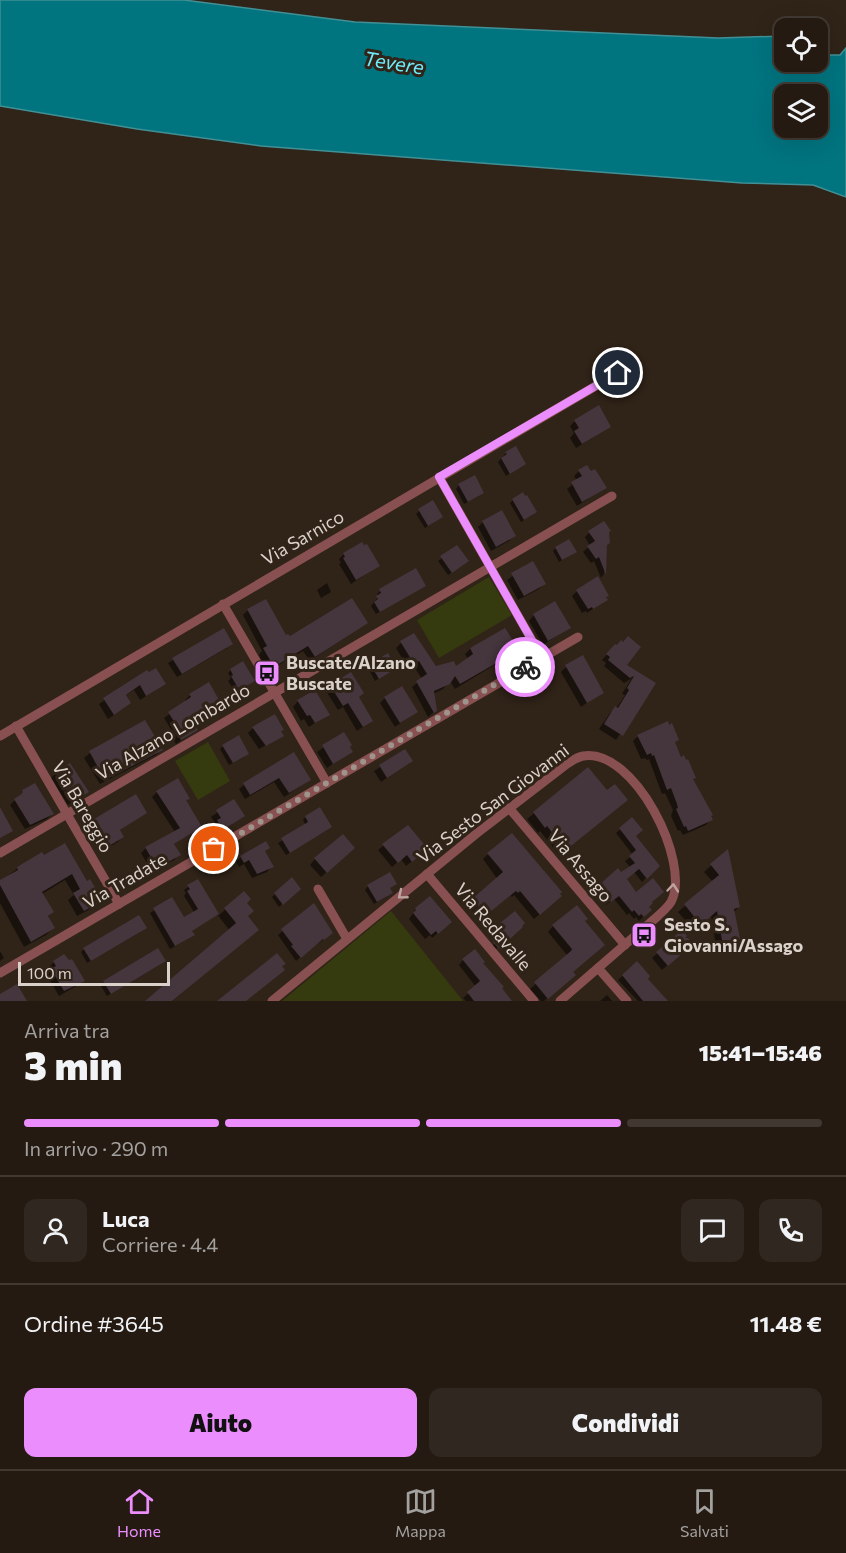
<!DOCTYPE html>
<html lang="it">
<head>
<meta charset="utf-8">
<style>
  :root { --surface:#241a12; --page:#302720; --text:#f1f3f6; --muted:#a3a19f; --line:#413832; --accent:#eb8dfc }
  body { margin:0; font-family:Commissioner,sans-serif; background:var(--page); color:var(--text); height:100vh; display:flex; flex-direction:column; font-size:22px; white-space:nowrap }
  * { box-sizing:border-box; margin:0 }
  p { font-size:20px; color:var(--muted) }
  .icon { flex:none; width:33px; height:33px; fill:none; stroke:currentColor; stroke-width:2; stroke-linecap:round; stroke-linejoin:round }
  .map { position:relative; height:1001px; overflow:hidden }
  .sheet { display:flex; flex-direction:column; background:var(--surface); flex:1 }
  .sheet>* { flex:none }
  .tools { position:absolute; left:774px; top:18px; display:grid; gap:12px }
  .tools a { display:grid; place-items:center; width:54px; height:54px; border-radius:12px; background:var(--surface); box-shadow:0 6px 24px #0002,0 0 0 2px var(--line); font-size:30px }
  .scale { position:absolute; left:18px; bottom:15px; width:152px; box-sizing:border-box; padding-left:6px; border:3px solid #dad1ca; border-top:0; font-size:16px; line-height:21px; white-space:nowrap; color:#dad1ca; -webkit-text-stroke:4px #302318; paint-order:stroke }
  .pin { position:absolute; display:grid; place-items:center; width:51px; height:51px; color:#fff; margin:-26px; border:3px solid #fff; border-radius:50%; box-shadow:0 2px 6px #0007 }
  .courier { position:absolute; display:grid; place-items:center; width:60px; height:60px; margin:-30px; border:4px solid #eb8dfc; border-radius:50%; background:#fff; color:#222; box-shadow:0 2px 8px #0007 }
  .summary em { font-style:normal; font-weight:800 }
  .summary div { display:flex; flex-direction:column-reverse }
  .summary { display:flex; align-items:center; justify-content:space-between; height:102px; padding:0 24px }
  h1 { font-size:39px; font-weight:800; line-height:45px }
  .bar { display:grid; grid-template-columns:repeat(4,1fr); gap:9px 6px; align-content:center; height:72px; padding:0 24px }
  .bar i { height:8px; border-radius:4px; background:var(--line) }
  .bar .on { background:var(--accent) }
  .bar p { grid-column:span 4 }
  .line { display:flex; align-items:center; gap:15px; padding:0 24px; border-top:2px solid var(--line) }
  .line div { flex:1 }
  .round { display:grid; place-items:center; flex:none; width:63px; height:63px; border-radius:12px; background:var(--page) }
  .cta { display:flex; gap:12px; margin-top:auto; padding:12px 24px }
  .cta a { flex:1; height:69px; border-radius:12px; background:var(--accent); color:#111; font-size:24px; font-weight:800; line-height:69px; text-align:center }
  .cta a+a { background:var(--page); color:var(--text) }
  .tabs { display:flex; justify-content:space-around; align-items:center; height:84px; border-top:2px solid var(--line); background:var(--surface); font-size:16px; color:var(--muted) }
  .tabs a { display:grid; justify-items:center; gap:3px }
  .tabs .on { color:var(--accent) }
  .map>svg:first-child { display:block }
</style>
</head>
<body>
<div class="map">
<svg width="846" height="1001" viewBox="0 0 846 1001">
  <rect width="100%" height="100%" fill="#302318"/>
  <g fill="#353b0e">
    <polygon points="489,577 512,615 439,658 417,620"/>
    <polygon points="208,742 230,781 198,800 175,761"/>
    <polygon points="391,911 463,1001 282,1001"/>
  </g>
  <path fill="#00747f" stroke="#419096" stroke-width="1.5" fill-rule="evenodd" d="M 0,0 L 184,0 L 355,22 L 718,38 L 784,36 L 784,62 L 818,62 L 818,55 L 840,55 L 846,48 L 846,197 L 813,185 L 742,183 L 261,146 L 137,129 L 0,106 ZM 784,94 L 818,94 L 818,128 L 784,128 Z"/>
  <g fill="#0007">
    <polygon points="575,421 610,426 604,431 576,448 570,438 574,433 570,426"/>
    <polygon points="506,453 525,464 506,476 498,462"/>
    <polygon points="579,471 605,488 577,506 567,489 577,481 574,476"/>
    <polygon points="459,485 479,496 464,504 456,489"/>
    <polygon points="513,500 532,515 521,522 510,503"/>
    <polygon points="419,511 441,517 425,528 416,514"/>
    <polygon points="483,522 514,536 509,541 491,551 478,527"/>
    <polygon points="589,533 605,545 604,574 601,578 594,561 591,563 583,552 590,546 585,537"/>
    <polygon points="364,547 378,566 351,584 339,564 341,563 339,559 344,554"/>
    <polygon points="457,547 464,564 448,575 438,561"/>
    <polygon points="556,548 575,552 559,562 553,551"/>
    <polygon points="532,563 544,584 539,589 518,600 507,580"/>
    <polygon points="327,583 331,592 321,598 317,590"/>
    <polygon points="424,586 376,614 371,606 379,596 377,594 380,591"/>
    <polygon points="577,591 605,598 606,600 587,613 586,611 582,613 572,596"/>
    <polygon points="248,610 289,638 366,623 310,661 303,651 268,671 259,655 262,651 243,615"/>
    <polygon points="534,615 569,628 543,645 529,621"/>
    <polygon points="223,630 227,648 177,677 168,663"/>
    <polygon points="505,630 517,650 511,655 455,689 450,681 443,689 433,694 435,711 428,717 412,687 422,679 413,665 408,668 396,648 401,643 435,667 455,669 468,659 465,654 470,649"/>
    <polygon points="610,651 625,665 654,683 616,740 599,729 610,713 615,708 616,709 625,695 622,694 632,678 624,683 604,666 606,663 602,660"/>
    <polygon points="371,665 395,668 375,681 368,668"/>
    <polygon points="566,667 602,692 581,707 561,672"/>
    <polygon points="231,670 253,681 239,691 238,688 234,690 228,681 231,678 228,673"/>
    <polygon points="147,672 164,684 140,700 134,690 125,696 124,708 108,719 99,704"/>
    <polygon points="331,686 358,698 371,721 357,731 343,707 338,710 326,691"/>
    <polygon points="190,695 222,706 193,725 196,730 176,744 170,734 172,731 164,718 186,702 185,700"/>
    <polygon points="385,698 416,712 395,727 380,703"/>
    <polygon points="298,701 328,714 309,727 304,719 301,721 293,707"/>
    <polygon points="144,722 161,750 156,755 100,784 84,758 90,753"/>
    <polygon points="253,728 279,732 282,736 259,749 248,733"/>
    <polygon points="343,734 351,751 327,768 317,752"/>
    <polygon points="638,736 678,739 674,743 711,819 706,825 683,835 680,830 678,831 671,816 673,810 665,793 662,794 649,759 647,760 645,758 641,759 633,741"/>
    <polygon points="223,746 244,757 229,765 220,749"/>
    <polygon points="405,751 411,761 381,782 374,771"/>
    <polygon points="293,754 309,780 304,784 284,797 274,782 245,799 239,789 244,785"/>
    <polygon points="588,770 620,806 559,855 540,831 538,833 527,819"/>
    <polygon points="56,773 87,791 68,805 51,778"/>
    <polygon points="23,792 52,814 47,819 25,829 10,805"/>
    <polygon points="157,792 188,798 185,801 200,827 173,845 179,855 174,860 152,872 141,853 146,848 175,832 152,797"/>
    <polygon points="234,801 244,816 218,834 213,827 216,824 211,817"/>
    <polygon points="145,813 119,831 122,837 118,842 99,852 86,828 90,824"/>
    <polygon points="306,817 327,830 286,855 278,843 306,826 303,820"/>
    <polygon points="632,819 634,836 658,866 642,882 634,872 625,879 636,894 650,902 646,914 639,921 636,917 634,919 629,913 627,915 614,899 606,905 595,891 618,870 621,874 631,868 625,861 633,855 616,833"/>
    <polygon points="407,827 421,854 406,866 401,859 392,867 378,850"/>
    <polygon points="64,845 87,883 101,900 94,907 77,916 68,900 74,895 65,880 42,894 52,912 47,918 53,928 46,935 24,947 0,903 0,882 18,868 43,857"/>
    <polygon points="727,851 739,907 734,912 739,943 732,949 717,952 711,916 694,930 678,912 713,882 704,872"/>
    <polygon points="264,852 272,866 267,872 252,878 244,864 239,867 236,862 241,857"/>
    <polygon points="348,853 321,877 310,865 315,859"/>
    <polygon points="488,854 555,901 534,919 514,895 512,897 510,895 479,920 468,906 498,880 483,859"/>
    <polygon points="292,879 299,888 279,907 272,897"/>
    <polygon points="197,881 218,916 244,893 250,936 172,1001 147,1001 230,931 217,914 185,933 189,938 170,949 150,913 172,899 183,919 194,912 184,896 186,893 184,890"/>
    <polygon points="368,886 388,889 388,896 374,904 365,890"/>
    <polygon points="314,905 327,937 319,943 318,942 296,961 278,935"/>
    <polygon points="416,909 445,927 432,938 430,935 425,939 409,919"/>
    <polygon points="515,913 518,930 495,950 492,946 499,940 493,931"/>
    <polygon points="583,921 569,980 544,1001 541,1001 530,989 567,955 548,932 553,926"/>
    <polygon points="142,931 87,963 81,952 84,949"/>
    <polygon points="682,932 686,949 662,970 652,958"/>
    <polygon points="0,951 4,958 0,961"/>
    <polygon points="463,960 482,963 511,1001 466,1001 463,998 476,987 459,965"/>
    <polygon points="54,962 83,980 78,985 59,996 47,975 51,971 49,967"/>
    <polygon points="637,963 646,979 666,1001 638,1001 618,980"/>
    <polygon points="161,964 107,996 101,986 104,982"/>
    <polygon points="607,995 612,1001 600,1001"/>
  </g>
  <g fill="#45353d">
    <polygon points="599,405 611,427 582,444 574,431 579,428 574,420"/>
    <polygon points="516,446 526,464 510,474 501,458 507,454 505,452"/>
    <polygon points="587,465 591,471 595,469 607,488 582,502 571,482 582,476 578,470"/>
    <polygon points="475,475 484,493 468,502 458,484"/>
    <polygon points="523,492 525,496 527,495 537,512 524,520 512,499"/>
    <polygon points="433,500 443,517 428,526 418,509"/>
    <polygon points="502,510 516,536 496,547 482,521"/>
    <polygon points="604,521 611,531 609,532 610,543 607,545 606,575 599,557 596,559 587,546 595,541 588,531"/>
    <polygon points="569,539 577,552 562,560 555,547"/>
    <polygon points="362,542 364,545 367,544 380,566 356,580 343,558 345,557 343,553"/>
    <polygon points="457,545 469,561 452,573 440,556"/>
    <polygon points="533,561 546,584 524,596 511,573"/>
    <polygon points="416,568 426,586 380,612 374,602 378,599 376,596 381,593 379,589"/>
    <polygon points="598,576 609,596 606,597 608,600 593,609 592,607 588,609 576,590"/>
    <polygon points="352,598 368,623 315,657 308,646 274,667 263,648 267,646 247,609 266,599 286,635 288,634 290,636"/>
    <polygon points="555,601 571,628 548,641 533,614"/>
    <polygon points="224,628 233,644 182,674 172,658"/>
    <polygon points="505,628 519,650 460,684 455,676 450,684 434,691 437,711 434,713 416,681 427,674 419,661 414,664 400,641 414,633 436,666 454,661 456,666 473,654 470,648"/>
    <polygon points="628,636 641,647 627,665 656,683 623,736 604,724 615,706 618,708 629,690 627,688 634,676 630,678 608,660 610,657 606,654 615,644 617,645 621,640 623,642"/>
    <polygon points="388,653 397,668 379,679 370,664"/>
    <polygon points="583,655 604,693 587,703 565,665"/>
    <polygon points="243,661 255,681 243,688 241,686 238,688 231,676 233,675 230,669"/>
    <polygon points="156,668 166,684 146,696 140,685 126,695 131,703 114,715 103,698 147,670 149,672"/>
    <polygon points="351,672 364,693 359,697 373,721 363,727 348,703 343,706 330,685"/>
    <polygon points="209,682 223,707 194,724 198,730 181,740 174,728 177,726 168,712 191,697 189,694"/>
    <polygon points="402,686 418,712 400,723 384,697"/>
    <polygon points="315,690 330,715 315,723 310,715 307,716 297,700"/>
    <polygon points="275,714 284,730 281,731 284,736 266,746 252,727"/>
    <polygon points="145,720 163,750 105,780 89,751"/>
    <polygon points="668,721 669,725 672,723 679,740 675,742 681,757 684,755 686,760 688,759 696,778 693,779 713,815 711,816 713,820 688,831 686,826 684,827 676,809 678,808 677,804 671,788 667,790 654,755 652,756 651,753 647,755 637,735"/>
    <polygon points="344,732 352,745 350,747 353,752 333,764 322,745"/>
    <polygon points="239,735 249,754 233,763 222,745"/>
    <polygon points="405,749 413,761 387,778 379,765"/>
    <polygon points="294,752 311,780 289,793 279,778 250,795 243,783"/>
    <polygon points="70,763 89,792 74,801 55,772"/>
    <polygon points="588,767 607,790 615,784 628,800 566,850 547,826 545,828 533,812"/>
    <polygon points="178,778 190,799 186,800 202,827 174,844 181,855 157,868 145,847 180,828 156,791"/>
    <polygon points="35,783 54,814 30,825 14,799 20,795 23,792 22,790"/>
    <polygon points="136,794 147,813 120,830 124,837 104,849 89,822"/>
    <polygon points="234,799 245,816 223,830 217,820 221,818 216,810"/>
    <polygon points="0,807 13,831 0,838"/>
    <polygon points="320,807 332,827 290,853 281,838 308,822 305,816"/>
    <polygon points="632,817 643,830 636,836 660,866 647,879 639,869 627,879 636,892 653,878 664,892 652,902 653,903 649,907 652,910 644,917 641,914 639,916 634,910 632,912 619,896 611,902 599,885 618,868 621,872 635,863 629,856 636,850 619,828"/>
    <polygon points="408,825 428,849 412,862 407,855 398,863 382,844"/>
    <polygon points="512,833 562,892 560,894 562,896 540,915 520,891 518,893 516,891 485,916 472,899 503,872 487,853"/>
    <polygon points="343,834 355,848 327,873 314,858"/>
    <polygon points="266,841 270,848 265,851 274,867 257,874 249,860 244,863 240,856"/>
    <polygon points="65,843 87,881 90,879 103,901 84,911 73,893 80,889 72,874 42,892 54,912 48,916 55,928 31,942 0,885 0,880 18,870 17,867 42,852 44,855"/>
    <polygon points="728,849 740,907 734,909 741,943 723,946 717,911 701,925 684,904 719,875 710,864"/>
    <polygon points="390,872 397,884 390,888 393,893 377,902 367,885"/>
    <polygon points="292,877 301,889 283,905 274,893"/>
    <polygon points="198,879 219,914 192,931 195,935 175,946 153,908 172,897 184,917 198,909 187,891 190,889 187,885"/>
    <polygon points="244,891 251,899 247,903 254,911 248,916 259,930 172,1001 145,1001 236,923 224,908"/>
    <polygon points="430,896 452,922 438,934 436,931 431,935 413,913 416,910 415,908"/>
    <polygon points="314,903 333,933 324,940 323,939 301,958 291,946 293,945 281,929"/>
    <polygon points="577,905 588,919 585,921 605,945 573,972 576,975 548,999 534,982 571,951 572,949 552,925"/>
    <polygon points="515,911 525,923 522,926 523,927 499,949 493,942 501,936 495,927"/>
    <polygon points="139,915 147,928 91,961 83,948"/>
    <polygon points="682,930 687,936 685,938 688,938 693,944 668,966 656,952"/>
    <polygon points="158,948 166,961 111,994 103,981"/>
    <polygon points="475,949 485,962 483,963 504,987 502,988 512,1001 474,1001 467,992 480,981 462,959"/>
    <polygon points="277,953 286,964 282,966 285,970 246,1001 217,1001"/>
    <polygon points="64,954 69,960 72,959 85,981 64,991 51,969 56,966 53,961"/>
    <polygon points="637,961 650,976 648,979 668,1001 643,1001 622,975"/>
    <polygon points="17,984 27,1001 0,1001 0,994"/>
  </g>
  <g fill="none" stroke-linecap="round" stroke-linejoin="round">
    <g stroke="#885050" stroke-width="9">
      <polyline points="439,477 542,658"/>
      <polyline points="223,604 327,783"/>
      <polyline points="16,726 119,904"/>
      <polyline points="0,736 623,370"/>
      <polyline points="509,808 625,945"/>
      <polyline points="0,853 612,496"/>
      <polyline points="427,874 534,1001"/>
      <polyline points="318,889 347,939"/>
      <polyline points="598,968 627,1001"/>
      <polyline points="0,973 578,637"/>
      <path d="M 272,1001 L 476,834 L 567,764 C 572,761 577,757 583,756 C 634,747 692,863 671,902 C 668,907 662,912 658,916 L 560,1001"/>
    </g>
  </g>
  <defs><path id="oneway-chevron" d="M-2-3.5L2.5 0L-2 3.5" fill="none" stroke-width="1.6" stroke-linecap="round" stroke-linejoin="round" transform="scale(1.5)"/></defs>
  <g stroke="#bda49f">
    <use href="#oneway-chevron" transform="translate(673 888) rotate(-85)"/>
    <use href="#oneway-chevron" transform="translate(402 895) rotate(141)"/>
  </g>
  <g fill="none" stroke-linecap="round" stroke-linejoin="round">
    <polyline stroke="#9e948c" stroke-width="6" stroke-dasharray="0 10.8" points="214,849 525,667"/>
    <polyline stroke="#eb8dfc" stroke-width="8" points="525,667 542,658 439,477 618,373"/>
  </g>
  <defs>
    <g id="bus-square" transform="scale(1.35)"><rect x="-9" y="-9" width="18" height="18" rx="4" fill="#eb8dfc" stroke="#302318"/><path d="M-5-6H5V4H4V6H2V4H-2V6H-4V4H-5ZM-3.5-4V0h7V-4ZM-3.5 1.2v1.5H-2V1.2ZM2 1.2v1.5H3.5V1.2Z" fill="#111"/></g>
  </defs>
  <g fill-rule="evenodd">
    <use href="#bus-square" x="267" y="673"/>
    <use href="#bus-square" x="644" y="935"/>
  </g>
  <g text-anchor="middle" stroke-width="6" stroke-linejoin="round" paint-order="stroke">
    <g font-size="18" fill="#dad1ca" stroke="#302318">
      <text transform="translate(303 538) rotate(-30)" y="6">Via Sarnico</text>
      <text transform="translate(173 732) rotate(-30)" y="6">Via Alzano Lombardo</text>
      <text transform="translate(493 804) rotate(-37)" y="6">Via Sesto San Giovanni</text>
      <text transform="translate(82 807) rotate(60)" y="6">Via Bareggio</text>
      <text transform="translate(580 866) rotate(50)" y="6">Via Assago</text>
      <text transform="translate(125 881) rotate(-30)" y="6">Via Tradate</text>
      <text transform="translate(493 927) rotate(50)" y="6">Via Redavalle</text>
    </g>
    <g font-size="18" font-weight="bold" fill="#dad1ca" stroke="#302318" text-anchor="start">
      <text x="286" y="669">Buscate/Alzano<tspan x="286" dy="21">Buscate</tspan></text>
      <text x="664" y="931">Sesto S.<tspan x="664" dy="21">Giovanni/Assago</tspan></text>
    </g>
    <g font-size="20" font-style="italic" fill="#6feaf9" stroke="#302318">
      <text transform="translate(394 63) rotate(9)" y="7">Tevere</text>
    </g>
  </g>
</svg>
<div class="tools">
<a><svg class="icon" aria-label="locate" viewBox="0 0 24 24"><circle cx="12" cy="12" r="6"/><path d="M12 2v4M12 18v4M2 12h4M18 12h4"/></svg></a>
<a><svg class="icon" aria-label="layers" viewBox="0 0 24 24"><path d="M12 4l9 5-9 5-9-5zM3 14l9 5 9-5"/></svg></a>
</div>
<div class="scale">100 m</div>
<div class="pin" style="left:214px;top:849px;background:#ea580c"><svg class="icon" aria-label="bag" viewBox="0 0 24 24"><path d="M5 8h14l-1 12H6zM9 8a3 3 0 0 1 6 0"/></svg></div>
<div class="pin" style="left:618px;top:373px;background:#1f2937"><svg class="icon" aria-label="home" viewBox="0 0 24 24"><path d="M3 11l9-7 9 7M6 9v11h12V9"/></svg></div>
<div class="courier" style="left:525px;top:667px"><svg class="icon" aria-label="bike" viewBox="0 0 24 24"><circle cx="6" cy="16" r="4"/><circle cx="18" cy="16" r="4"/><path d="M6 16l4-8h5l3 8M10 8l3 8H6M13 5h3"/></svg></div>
</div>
<section class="sheet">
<div class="summary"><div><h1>3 min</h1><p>Arriva tra</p></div><em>15:41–15:46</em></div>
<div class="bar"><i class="on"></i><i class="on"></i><i class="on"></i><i></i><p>In arrivo · 290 m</p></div>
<div class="line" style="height:108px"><a class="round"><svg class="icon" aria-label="person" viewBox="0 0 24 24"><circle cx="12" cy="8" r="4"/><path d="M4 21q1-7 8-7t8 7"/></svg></a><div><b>Luca</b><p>Corriere · 4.4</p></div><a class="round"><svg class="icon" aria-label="chat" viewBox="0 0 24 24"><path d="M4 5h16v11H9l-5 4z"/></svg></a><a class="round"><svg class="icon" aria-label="phone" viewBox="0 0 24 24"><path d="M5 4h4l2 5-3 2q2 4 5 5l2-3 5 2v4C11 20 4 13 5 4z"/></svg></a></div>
<div class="line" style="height:78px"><div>Ordine #3645</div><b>11.48 €</b></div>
<div class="cta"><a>Aiuto</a><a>Condividi</a></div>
</section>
<nav class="tabs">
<a class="on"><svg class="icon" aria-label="home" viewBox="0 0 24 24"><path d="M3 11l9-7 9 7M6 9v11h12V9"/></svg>Home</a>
<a><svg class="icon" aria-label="map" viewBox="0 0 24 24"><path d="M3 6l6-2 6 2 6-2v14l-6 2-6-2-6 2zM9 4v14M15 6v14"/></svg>Mappa</a>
<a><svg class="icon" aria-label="saved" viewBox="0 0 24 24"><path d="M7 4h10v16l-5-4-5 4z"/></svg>Salvati</a>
</nav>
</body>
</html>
